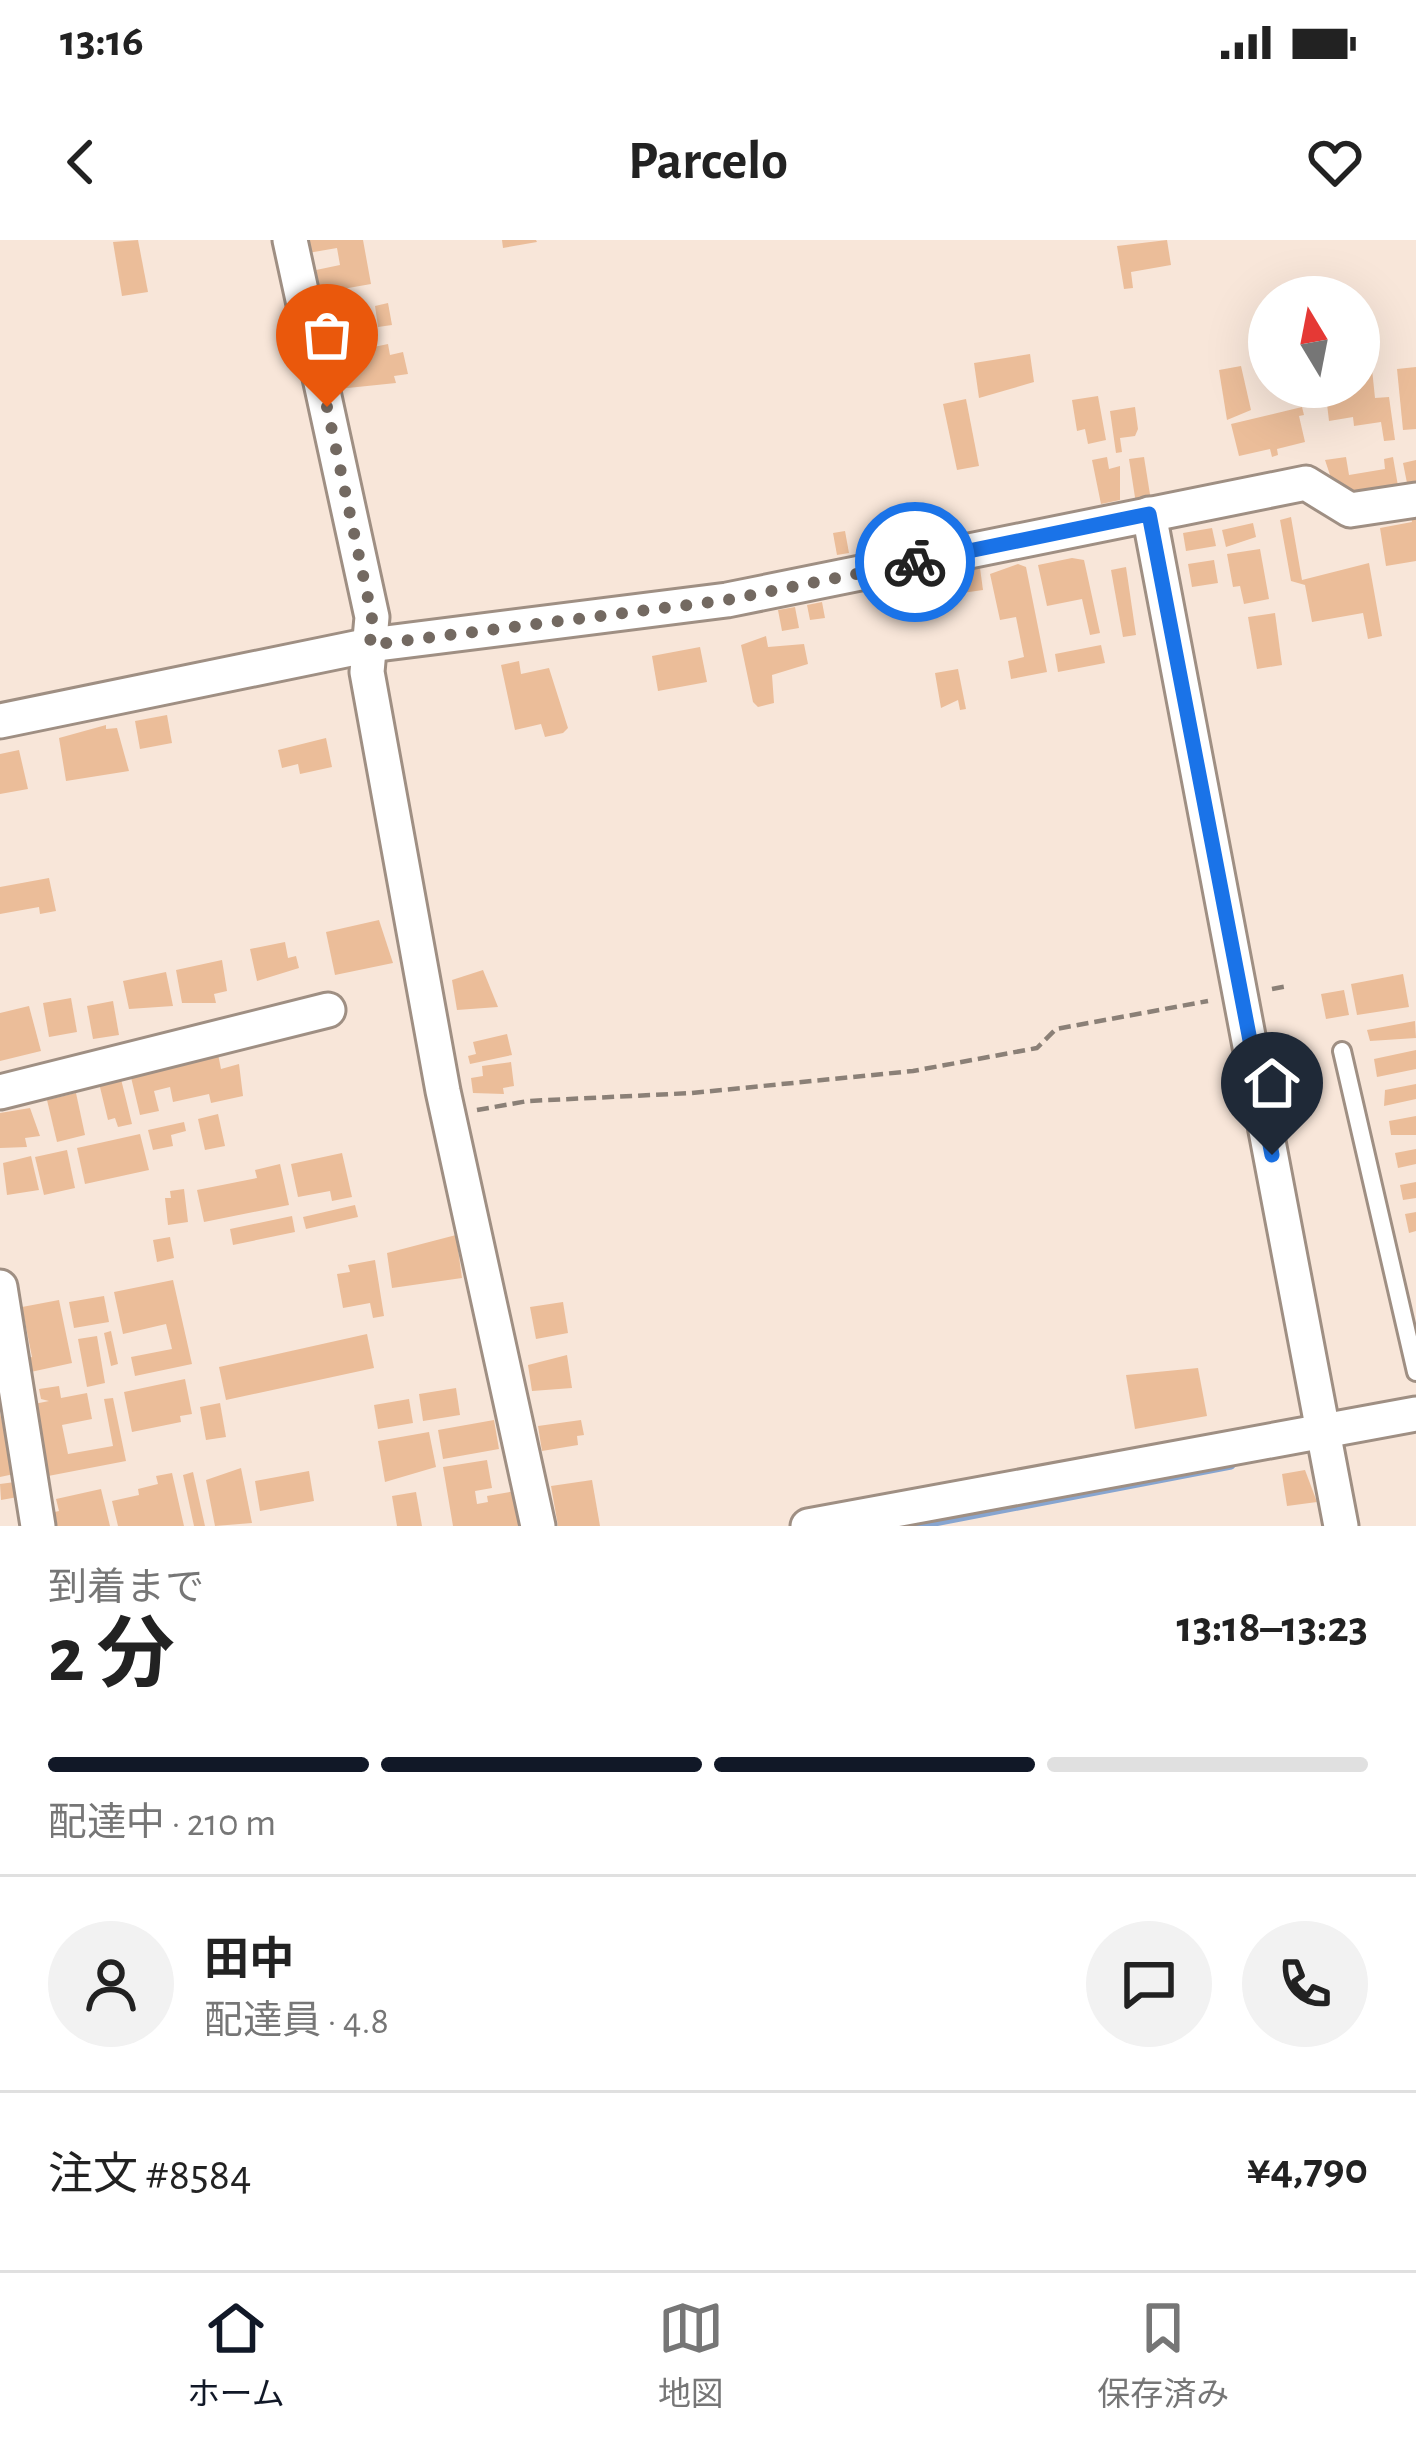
<!DOCTYPE html>
<html lang="ja">
<head>
<meta charset="utf-8">
<style>
  :root { --surface:#fff; --page:#f2f2f2; --text:#222; --muted:#767676; --line:#e0e0e0; --accent:#111827 }
  body { margin:0; font-family:"Alegreya Sans","Noto Sans JP",sans-serif; background:var(--page); color:var(--text); height:100vh; display:flex; flex-direction:column; font-size:45px; white-space:nowrap }
  * { box-sizing:border-box; margin:0 }
  p { font-size:39px; color:var(--muted) }
  .icon { flex:none; width:66px; height:66px; fill:none; stroke:currentColor; stroke-width:2; stroke-linecap:round; stroke-linejoin:round }
  .map { position:relative; height:1286px; overflow:hidden }
  .details { display:flex; flex-direction:column; background:var(--surface); flex:1 }
  .details>* { flex:none }
  .needle { width:78px; rotate:350deg }
  .tools { position:absolute; left:1248px; top:36px; display:grid; gap:24px }
  .tools a { display:grid; place-items:center; width:132px; height:132px; border-radius:50%; background:var(--surface); box-shadow:0 12px 48px #0002; font-size:60px }
  .pin { position:absolute; display:grid; place-items:center; width:102px; height:102px; color:#fff; margin:-123px -51px; border-radius:50% 50% 50% 0; rotate:-45deg; box-shadow:0 0 12px #0007 }
  .pin .icon { rotate:45deg }
  .courier { position:absolute; display:grid; place-items:center; width:120px; height:120px; margin:-60px; border:9px solid #1a73e8; border-radius:50%; background:#fff; color:#222; box-shadow:0 3px 15px #0007 }
  .head em { font-style:normal; font-weight:700 }
  .head div { display:flex; flex-direction:column-reverse }
  .head { display:flex; align-items:center; justify-content:space-between; height:204px; padding:0 48px }
  h1 { font-size:78px; font-weight:700; line-height:90px }
  .bar { display:grid; grid-template-columns:repeat(4,1fr); gap:18px 12px; align-content:center; height:144px; padding:0 48px }
  .bar i { height:15px; border-radius:9px; background:var(--line) }
  .bar .current { background:var(--accent) }
  .bar p { grid-column:span 4 }
  .line { display:flex; align-items:center; gap:30px; padding:0 48px; border-top:3px solid var(--line) }
  .line div { flex:1 }
  .round { display:grid; place-items:center; flex:none; width:126px; height:126px; border-radius:63px; background:var(--page) }
  .status { display:flex; justify-content:space-between; align-items:center; height:84px; padding:0 60px; background:var(--surface); direction:ltr }
  .status svg { height:33px; fill:currentColor }
  header { display:flex; justify-content:space-between; align-items:center; height:156px; padding:0 48px; background:var(--surface); font-size:54px; font-weight:700 }
  .dock { display:flex; justify-content:space-around; align-items:center; height:168px; border-top:3px solid var(--line); background:var(--surface); font-size:33px; color:var(--muted) }
  .dock a { display:grid; justify-items:center; gap:6px }
  .dock .current { color:var(--accent) }
  .map>svg:first-child { display:block }
</style>
</head>
<body>
<div class="status"><b>13:16</b><svg viewBox="0 0 49 12"><path d="M0 12V9h3v3zM5 12V6h3v6zM10 12V3h3v9zM15 12V0h3v12zM26 1h20v11H26zM47 4h2v5h-2z"/></svg></div>
<header><svg class="icon" aria-label="back" viewBox="0 0 24 24"><path d="M15 5l-7 7 7 7"/></svg>Parcelo<svg class="icon" aria-label="heart" viewBox="0 0 24 24"><path d="M12 20l-8-8c-3-5 5-10 8-4 3-6 11-1 8 4z"/></svg></header>
<div class="map">
<svg width="1416" height="1286" viewBox="0 0 1416 1286">
  <rect width="100%" height="100%" fill="#f8e6d9"/>
  <g fill="none" stroke-linecap="round" stroke-linejoin="round">
    <polyline stroke="#87a5d0" stroke-width="9" points="914,1286 1231,1225"/>
  </g>
  <g fill="#ebbd99">
    <polygon points="138,0 148,52 122,56 113,2"/>
    <polygon points="306,0 363,0 371,44 320,53 316,30 340,25 337,8 308,13"/>
    <polygon points="502,0 536,0 537,2 503,8"/>
    <polygon points="1167,0 1171,25 1131,32 1133,48 1124,49 1117,6"/>
    <polygon points="388,63 392,85 378,87 375,66"/>
    <polygon points="364,70 367,86 326,93 323,78"/>
    <polygon points="388,104 390,115 403,112 408,134 394,136 396,143 338,149 331,116"/>
    <polygon points="1030,114 1034,142 979,158 974,123"/>
    <polygon points="1241,126 1251,170 1227,180 1219,130"/>
    <polygon points="1416,127 1416,189 1403,190 1397,129"/>
    <polygon points="1372,129 1375,158 1389,157 1395,200 1384,201 1381,182 1354,186 1353,177 1329,181 1325,147 1359,147 1359,131"/>
    <polygon points="1098,156 1106,200 1088,204 1085,189 1077,191 1072,160"/>
    <polygon points="966,159 979,226 957,230 943,164"/>
    <polygon points="1135,167 1138,189 1135,196 1120,198 1122,212 1116,213 1110,171"/>
    <polygon points="1302,167 1304,175 1299,176 1305,202 1277,209 1278,215 1272,217 1270,209 1239,216 1231,184"/>
    <polygon points="1107,217 1109,229 1120,226 1120,260 1101,264 1092,220"/>
    <polygon points="1144,217 1152,267 1137,270 1129,219"/>
    <polygon points="1346,217 1349,235 1385,229 1384,219 1393,217 1398,246 1337,256 1325,220"/>
    <polygon points="1416,220 1416,241 1407,243 1403,223"/>
    <polygon points="1416,266 1416,321 1386,326 1380,288 1412,282 1409,267"/>
    <polygon points="1291,277 1302,340 1369,323 1382,396 1368,399 1363,373 1312,382 1305,345 1291,341 1280,280"/>
    <polygon points="1253,283 1256,297 1226,307 1222,290"/>
    <polygon points="1212,288 1216,306 1186,311 1183,293"/>
    <polygon points="845,291 849,313 837,315 833,293"/>
    <polygon points="1260,309 1269,359 1244,364 1240,346 1233,347 1227,314"/>
    <polygon points="1072,318 1084,320 1100,393 1090,395 1082,359 1047,366 1038,325"/>
    <polygon points="1214,320 1218,343 1192,347 1188,324"/>
    <polygon points="1018,324 1026,327 1047,432 1011,439 1008,421 1024,417 1016,377 1000,380 990,334"/>
    <polygon points="1126,327 1136,395 1123,397 1111,330"/>
    <polygon points="980,328 983,350 962,353 959,331"/>
    <polygon points="822,362 825,378 810,380 807,365"/>
    <polygon points="795,367 799,388 782,391 778,370"/>
    <polygon points="1275,373 1282,425 1257,429 1248,377"/>
    <polygon points="766,396 768,407 804,404 808,424 772,435 774,463 758,467 753,462 741,405"/>
    <polygon points="1101,405 1105,423 1058,432 1055,414"/>
    <polygon points="700,407 707,442 658,451 652,416"/>
    <polygon points="519,421 521,434 549,428 568,488 563,493 545,497 541,484 515,490 501,425"/>
    <polygon points="958,429 966,469 960,470 958,460 941,468 935,433"/>
    <polygon points="167,475 172,503 140,509 135,481"/>
    <polygon points="106,485 106,489 117,488 129,531 66,541 59,498"/>
    <polygon points="326,498 332,527 300,534 298,524 282,528 278,510"/>
    <polygon points="19,510 28,549 0,554 0,514"/>
    <polygon points="49,638 56,671 40,674 39,667 0,674 0,647"/>
    <polygon points="379,680 393,723 335,735 326,692"/>
    <polygon points="285,702 288,718 296,716 299,728 257,741 250,709"/>
    <polygon points="222,720 227,751 214,754 216,763 182,763 176,730"/>
    <polygon points="483,730 498,767 457,770 452,740"/>
    <polygon points="166,732 173,766 129,769 123,741"/>
    <polygon points="1403,734 1409,767 1357,775 1351,744"/>
    <polygon points="1344,750 1349,775 1326,779 1321,754"/>
    <polygon points="71,758 77,792 49,797 43,763"/>
    <polygon points="113,761 119,795 93,799 87,766"/>
    <polygon points="29,766 41,811 0,821 0,773"/>
    <polygon points="1415,781 1416,798 1370,801 1367,790"/>
    <polygon points="507,794 512,815 470,824 468,816 476,814 473,802"/>
    <polygon points="1416,810 1416,829 1377,837 1374,819"/>
    <polygon points="218,814 221,829 239,824 243,856 211,863 209,854 173,862 170,847 154,851 159,871 140,875 130,833"/>
    <polygon points="511,822 514,846 503,848 504,854 473,853 471,838 483,836 482,826"/>
    <polygon points="120,835 132,884 118,887 115,878 108,880 98,839"/>
    <polygon points="1416,844 1416,859 1384,866 1385,850"/>
    <polygon points="76,853 85,895 57,902 47,860"/>
    <polygon points="30,868 40,896 25,898 27,907 0,908 0,873"/>
    <polygon points="218,874 225,906 205,910 198,879"/>
    <polygon points="1416,876 1416,895 1391,895 1389,881"/>
    <polygon points="184,882 186,891 171,895 173,906 153,910 148,890"/>
    <polygon points="140,894 149,930 85,944 77,908"/>
    <polygon points="1416,909 1416,924 1398,928 1395,913"/>
    <polygon points="67,910 75,948 44,955 35,917"/>
    <polygon points="342,913 352,957 332,961 330,951 298,957 291,924"/>
    <polygon points="31,916 39,950 7,955 3,923"/>
    <polygon points="280,924 289,965 204,982 197,950 257,938 255,930"/>
    <polygon points="1416,942 1416,958 1403,960 1400,945"/>
    <polygon points="184,949 188,982 168,985 165,958 171,958 170,951"/>
    <polygon points="355,965 358,977 306,989 303,977"/>
    <polygon points="1416,972 1416,991 1409,993 1405,974"/>
    <polygon points="292,976 295,992 233,1005 230,989"/>
    <polygon points="456,995 462,1038 392,1048 387,1013"/>
    <polygon points="170,997 174,1018 157,1022 153,1000"/>
    <polygon points="375,1020 384,1076 373,1078 370,1063 343,1068 337,1034 350,1032 348,1025"/>
    <polygon points="173,1040 192,1124 135,1136 131,1117 172,1109 166,1084 123,1094 114,1052"/>
    <polygon points="104,1056 109,1082 74,1088 69,1062"/>
    <polygon points="59,1060 72,1123 26,1133 23,1119 32,1117 22,1067"/>
    <polygon points="563,1062 568,1093 536,1099 530,1067"/>
    <polygon points="111,1091 118,1124 111,1126 104,1093"/>
    <polygon points="367,1094 374,1128 226,1160 219,1127"/>
    <polygon points="97,1096 105,1143 87,1147 78,1099"/>
    <polygon points="567,1115 572,1148 532,1151 528,1125"/>
    <polygon points="1198,1128 1207,1176 1135,1189 1126,1135"/>
    <polygon points="185,1139 192,1174 180,1176 181,1182 132,1192 124,1152"/>
    <polygon points="59,1146 61,1158 87,1153 92,1179 62,1185 68,1214 113,1206 104,1159 113,1158 126,1221 43,1237 29,1165 49,1161 41,1159 39,1149"/>
    <polygon points="456,1148 460,1175 423,1181 419,1154"/>
    <polygon points="409,1159 413,1183 378,1189 374,1165"/>
    <polygon points="220,1163 226,1197 206,1200 200,1167"/>
    <polygon points="0,1173 14,1234 0,1237"/>
    <polygon points="494,1180 499,1209 443,1219 438,1190"/>
    <polygon points="581,1180 584,1195 577,1196 578,1205 542,1211 538,1186"/>
    <polygon points="429,1192 436,1227 385,1242 378,1201"/>
    <polygon points="487,1220 492,1248 475,1251 477,1264 488,1262 487,1256 515,1251 521,1286 453,1286 443,1227"/>
    <polygon points="241,1228 252,1283 215,1286 206,1240"/>
    <polygon points="1305,1230 1317,1262 1287,1266 1282,1234"/>
    <polygon points="309,1231 314,1261 260,1271 255,1241"/>
    <polygon points="193,1232 205,1286 194,1286 183,1235"/>
    <polygon points="172,1233 184,1286 118,1286 112,1261 139,1255 138,1249 158,1244 156,1236"/>
    <polygon points="592,1240 600,1286 558,1286 551,1246"/>
    <polygon points="15,1242 18,1257 1,1260 0,1244"/>
    <polygon points="101,1249 110,1286 53,1286 50,1273 59,1271 56,1259"/>
    <polygon points="416,1252 422,1286 397,1286 392,1256"/>
  </g>
  <g fill="none" stroke-linecap="round" stroke-linejoin="round">
    <g stroke="#9f8f83" stroke-width="22">
      <polyline id="lane" points="1342,811 1416,1132"/>
    </g>
    <g stroke="#9f8f83" stroke-width="39">
      <g id="street">
        <polyline points="290,0 372,377 367,432 443,851 538,1286"/>
        <polyline points="1149,274 1341,1286"/>
        <polyline points="0,481 370,405 727,360 1306,243 1350,270 1416,260"/>
        <polyline points="0,852 328,770"/>
        <polyline points="0,1047 38,1286"/>
        <polyline points="808,1286 1416,1174"/>
      </g>
    </g>
    <g stroke="#8b8077" stroke-width="4.5" stroke-dasharray="12 6" stroke-linecap="butt">
      <polyline points="1272,749 1288,746"/>
      <polyline points="477,870 528,861 692,853 913,831 1037,808 1056,789 1208,761"/>
    </g>
    <use href="#lane" stroke="#fff" stroke-width="16"/>
    <use href="#street" stroke="#fff" stroke-width="33"/>
  </g>
  <g fill="none" stroke-linecap="round" stroke-linejoin="round">
    <polyline stroke="#736961" stroke-width="12" stroke-dasharray="0 21.6" points="327,167 372,377 370,405 727,360 915,322"/>
    <polyline stroke="#1a73e8" stroke-width="15" points="915,322 1149,274 1272,915"/>
  </g>
</svg>
<div class="tools">
<a><svg class="needle" viewBox="-14 -14 28 28"><path d="M0-13l5 13h-10z" fill="#e53935"/><path d="M0 13l5-13h-10z" fill="#767676"/></svg></a>
</div>
<div class="pin" style="left:327px;top:167px;background:#ea580c"><svg class="icon" aria-label="bag" viewBox="0 0 24 24"><path d="M5 8h14l-1 12H6zM9 8a3 3 0 0 1 6 0"/></svg></div>
<div class="pin" style="left:1272px;top:915px;background:#1f2937"><svg class="icon" aria-label="home" viewBox="0 0 24 24"><path d="M3 11l9-7 9 7M6 9v11h12V9"/></svg></div>
<div class="courier" style="left:915px;top:322px"><svg class="icon" aria-label="bike" viewBox="0 0 24 24"><circle cx="6" cy="16" r="4"/><circle cx="18" cy="16" r="4"/><path d="M6 16l4-8h5l3 8M10 8l3 8H6M13 5h3"/></svg></div>
</div>
<section class="details">
<div class="head"><div><h1>2 分</h1><p>到着まで</p></div><em>13:18–13:23</em></div>
<div class="bar"><i class="current"></i><i class="current"></i><i class="current"></i><i></i><p>配達中 · 210 m</p></div>
<div class="line" style="height:216px"><a class="round"><svg class="icon" aria-label="person" viewBox="0 0 24 24"><circle cx="12" cy="8" r="4"/><path d="M4 21q1-7 8-7t8 7"/></svg></a><div><b>田中</b><p>配達員 · 4.8</p></div><a class="round"><svg class="icon" aria-label="chat" viewBox="0 0 24 24"><path d="M4 5h16v11H9l-5 4z"/></svg></a><a class="round"><svg class="icon" aria-label="phone" viewBox="0 0 24 24"><path d="M5 4h4l2 5-3 2q2 4 5 5l2-3 5 2v4C11 20 4 13 5 4z"/></svg></a></div>
<div class="line" style="height:156px"><div>注文 #8584</div><b>¥4,790</b></div>
</section>
<nav class="dock">
<a class="current"><svg class="icon" aria-label="home" viewBox="0 0 24 24"><path d="M3 11l9-7 9 7M6 9v11h12V9"/></svg>ホーム</a>
<a><svg class="icon" aria-label="map" viewBox="0 0 24 24"><path d="M3 6l6-2 6 2 6-2v14l-6 2-6-2-6 2zM9 4v14M15 6v14"/></svg>地図</a>
<a><svg class="icon" aria-label="saved" viewBox="0 0 24 24"><path d="M7 4h10v16l-5-4-5 4z"/></svg>保存済み</a>
</nav>
</body>
</html>
